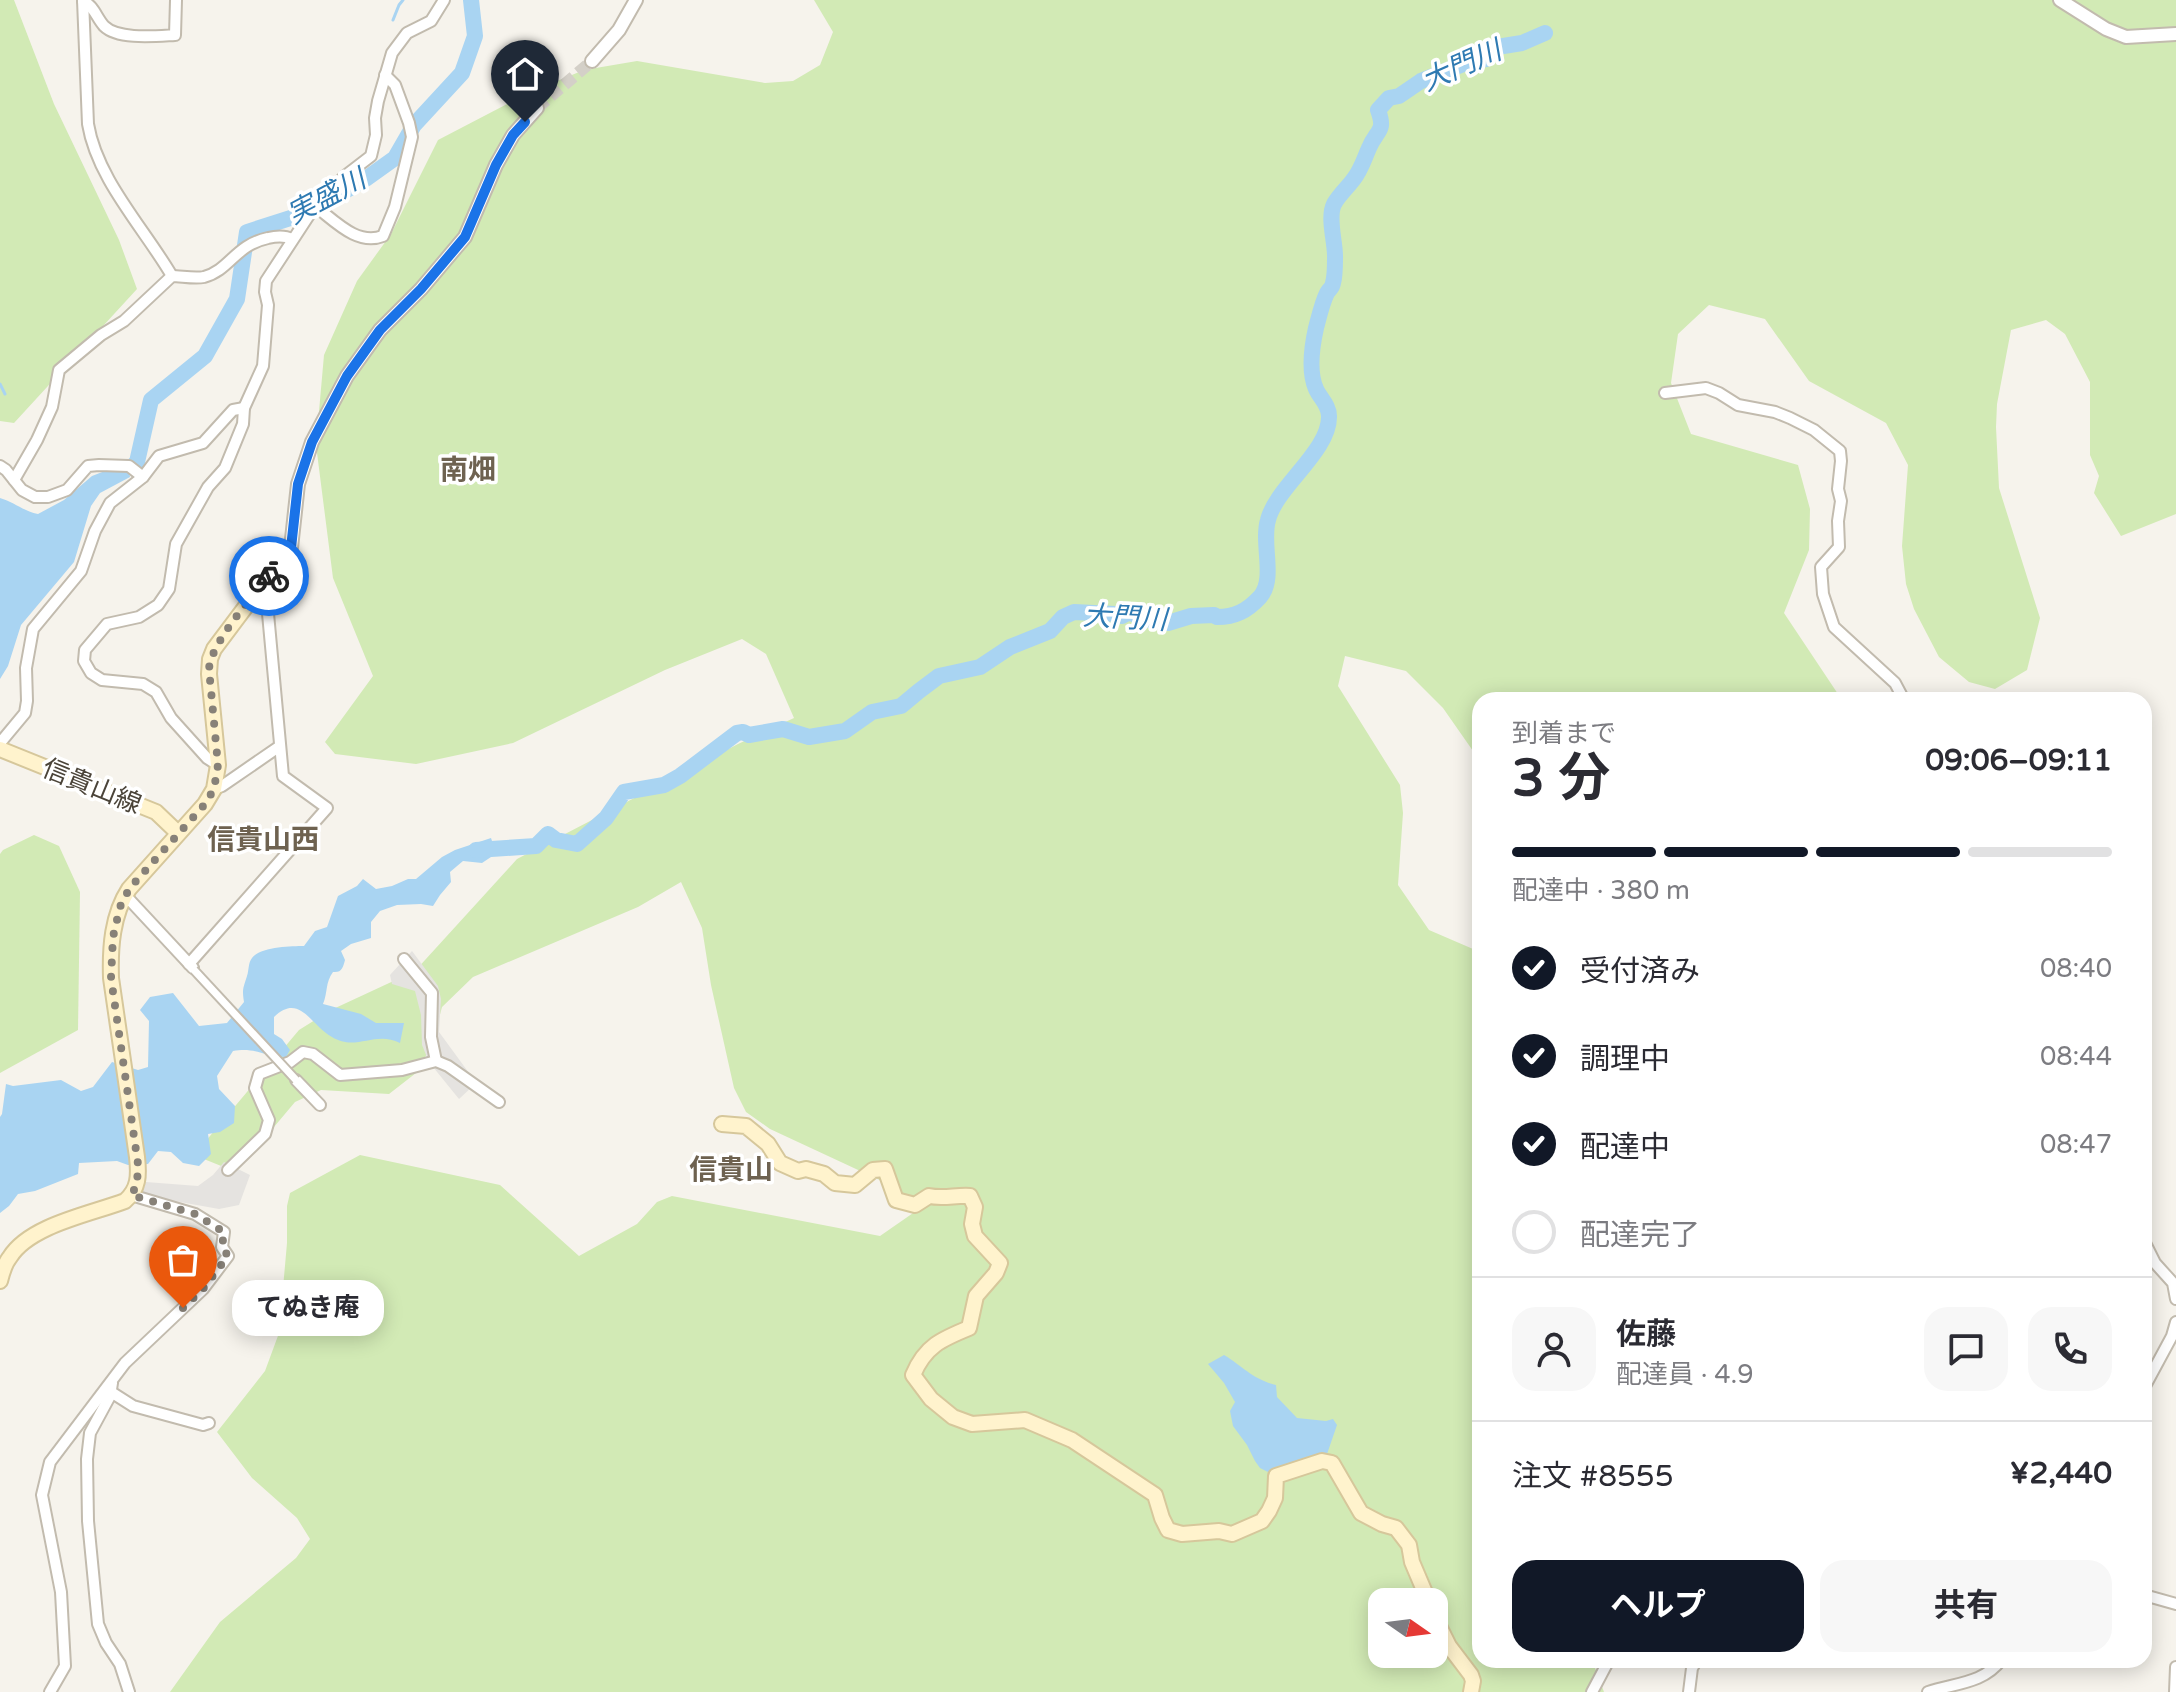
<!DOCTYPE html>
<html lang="ja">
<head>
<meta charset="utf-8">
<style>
  :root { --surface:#fff; --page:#f7f7f7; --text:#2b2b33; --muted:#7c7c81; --line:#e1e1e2; --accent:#111827 }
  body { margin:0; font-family:"Varela Round","Noto Sans JP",sans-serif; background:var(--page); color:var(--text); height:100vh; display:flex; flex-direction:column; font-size:30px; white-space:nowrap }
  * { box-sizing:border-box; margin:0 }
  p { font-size:26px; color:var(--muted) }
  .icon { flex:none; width:44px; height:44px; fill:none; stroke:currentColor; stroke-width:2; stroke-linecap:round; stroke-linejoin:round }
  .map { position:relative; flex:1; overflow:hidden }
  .side { position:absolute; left:1472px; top:692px; width:680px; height:976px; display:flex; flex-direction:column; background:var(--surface); border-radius:24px; box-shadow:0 4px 20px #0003 }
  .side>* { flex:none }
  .needle { width:52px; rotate:104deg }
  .tools { position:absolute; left:1368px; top:1588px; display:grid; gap:16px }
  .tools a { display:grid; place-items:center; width:80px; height:80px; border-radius:16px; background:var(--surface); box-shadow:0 4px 20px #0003; font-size:40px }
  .pin { position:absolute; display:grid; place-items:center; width:68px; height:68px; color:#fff; margin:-82px -34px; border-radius:50% 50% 50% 0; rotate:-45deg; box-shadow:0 0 8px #0007 }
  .pin .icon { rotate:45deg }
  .courier { position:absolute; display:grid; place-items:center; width:80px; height:80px; margin:-40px; border:6px solid #1a73e8; border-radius:50%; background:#fff; color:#222; box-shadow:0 2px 10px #0007 }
  .bubble { position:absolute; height:56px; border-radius:24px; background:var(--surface); box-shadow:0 4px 20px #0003; font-size:26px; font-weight:700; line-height:56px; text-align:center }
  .headline em { font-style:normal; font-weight:700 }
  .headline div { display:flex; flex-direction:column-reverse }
  .headline { display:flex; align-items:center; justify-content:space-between; height:136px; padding:0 40px }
  h1 { font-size:52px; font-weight:700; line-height:60px }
  .bar { display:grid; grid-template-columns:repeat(4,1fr); gap:12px 8px; align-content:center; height:96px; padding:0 40px }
  .bar i { height:10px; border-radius:6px; background:var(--line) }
  .bar .on { background:var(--accent) }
  .bar p { grid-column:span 4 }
  .line { display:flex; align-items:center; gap:20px; padding:0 40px; border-top:2px solid var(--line) }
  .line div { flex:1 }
  .round { display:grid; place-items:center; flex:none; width:84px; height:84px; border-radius:24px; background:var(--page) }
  ol { padding:0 40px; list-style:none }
  li { display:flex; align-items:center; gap:24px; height:88px }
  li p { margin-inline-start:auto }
  li .icon { padding:8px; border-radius:50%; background:var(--accent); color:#fff; stroke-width:4 }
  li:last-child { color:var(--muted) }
  li i { width:44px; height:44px; border:4px solid var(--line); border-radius:50% }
  .button { display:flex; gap:16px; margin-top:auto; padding:16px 40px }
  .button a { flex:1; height:92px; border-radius:24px; background:var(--accent); color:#fff; font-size:32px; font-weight:700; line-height:92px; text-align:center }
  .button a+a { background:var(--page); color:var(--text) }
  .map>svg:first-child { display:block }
</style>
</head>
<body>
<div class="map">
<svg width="2176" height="1692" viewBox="0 0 2176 1692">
  <rect width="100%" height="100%" fill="#f6f3ec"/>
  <g fill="#d2eab5" fill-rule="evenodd">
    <polygon points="0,0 14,0 54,104 119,240 137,289 14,423 0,421"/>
    <path d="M 814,0 L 2176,0 L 2176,514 L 2121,536 L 2094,493 L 2099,476 L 2090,455 L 2090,382 L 2065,334 L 2046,320 L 2011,330 L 1997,404 L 1996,427 L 1999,488 L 2040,618 L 2027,670 L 1995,689 L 1969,682 L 1939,657 L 1914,609 L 1906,584 L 1902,546 L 1908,465 L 1886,423 L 1809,381 L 1765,319 L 1709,305 L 1678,334 L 1671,383 L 1691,434 L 1798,465 L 1810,509 L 1809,550 L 1784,613 L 1842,700 L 1480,700 L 1480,761 L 1443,708 L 1406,671 L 1345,656 L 1338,686 L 1400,785 L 1403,813 L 1398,885 L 1429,930 L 1480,952 L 1480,1222 L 1474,1244 L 1480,1250 L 1480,1479 L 1475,1502 L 1480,1508 L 1480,1660 L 1592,1660 L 1604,1692 L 170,1692 L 220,1622 L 296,1558 L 310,1539 L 297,1518 L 252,1478 L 217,1432 L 265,1371 L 279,1333 L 287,1243 L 287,1206 L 290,1193 L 360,1155 L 500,1185 L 579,1256 L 637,1224 L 657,1202 L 672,1196 L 880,1236 L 916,1211 L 899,1189 L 770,1129 L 746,1112 L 734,1088 L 711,985 L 702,928 L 681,882 L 638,907 L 473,977 L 442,1007 L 432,1045 L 416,1073 L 389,1094 L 321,1090 L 295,1102 L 236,1172 L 194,1155 L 299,1030 L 331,1010 L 415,971 L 517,859 L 738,744 L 794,718 L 766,654 L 742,639 L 665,670 L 513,743 L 416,764 L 335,754 L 325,742 L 373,676 L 333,578 L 316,445 L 324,355 L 357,281 L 391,234 L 438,140 L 528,93 L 584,70 L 637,61 L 765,83 L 793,81 L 820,65 L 833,32 ZM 1382,1602 L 1434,1602 L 1434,1654 L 1382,1654 Z"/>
    <polygon points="34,835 59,846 80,892 78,1030 0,1073 0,854 3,850"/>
  </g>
  <g fill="#e5e3e0">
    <polygon points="412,951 438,986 441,999 439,1032 469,1073 475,1084 459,1099 429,1062 422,1045 421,1015 415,991 392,984 390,975"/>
    <polygon points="224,1162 250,1175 239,1205 219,1209 141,1195 146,1182 198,1186 213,1175"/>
  </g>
  <g fill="#a9d4f2">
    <path d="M 110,469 L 125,470 L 129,472 L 130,477 L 100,493 L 91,506 L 74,562 L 21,625 L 8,666 L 0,679 L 0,498 C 14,502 23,511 38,514 L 64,500 L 92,476 Z"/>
    <path d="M 491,838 L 495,850 L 494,855 L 482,863 L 463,861 L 450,872 L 451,882 L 440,895 L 433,906 L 421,904 L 397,905 L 380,911 L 371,922 L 371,938 L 351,944 L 341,951 L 345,960 C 343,967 342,973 333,972 C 325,983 328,992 323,1004 L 361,1014 L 376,1023 L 404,1023 L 400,1043 C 375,1030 356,1052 332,1037 C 311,1026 300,992 274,1017 L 274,1034 L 282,1039 L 290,1050 L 286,1057 C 263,1057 257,1047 233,1051 L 217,1076 L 219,1089 L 235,1106 L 234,1123 L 220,1132 L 208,1134 L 211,1154 L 199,1166 L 183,1163 L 171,1152 L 158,1151 L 148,1164 L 128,1165 L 117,1161 L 79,1163 L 78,1174 L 35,1191 L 18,1194 L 9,1206 L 0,1213 L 0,1117 L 2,1114 L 6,1084 L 13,1086 L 61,1080 L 81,1091 L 93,1087 L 112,1062 L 138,1070 L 148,1067 L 149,1021 L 140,1010 L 150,997 L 173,993 L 199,1026 L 227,1023 L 244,1002 C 242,989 243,989 247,976 C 249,970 248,963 252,958 C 260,947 291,946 304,946 L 315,931 L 327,927 L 338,896 L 357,886 L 363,879 L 376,889 L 392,886 L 408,879 L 416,879 L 442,857 L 455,850 Z"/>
    <path d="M 1224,1355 C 1244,1367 1252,1379 1276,1385 L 1277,1397 L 1297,1418 L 1326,1421 L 1333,1419 L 1337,1425 L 1327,1454 L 1270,1473 L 1260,1468 L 1255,1461 L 1247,1445 L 1233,1426 L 1230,1411 L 1235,1402 L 1224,1383 L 1208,1364 Z"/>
  </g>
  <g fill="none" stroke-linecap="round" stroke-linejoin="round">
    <g stroke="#a9d4f2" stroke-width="3">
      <polyline points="393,20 399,5 403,0"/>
      <polyline points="0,384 5,394"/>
    </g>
    <g stroke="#a9d4f2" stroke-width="16">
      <polyline points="132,467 137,462 151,400 205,356 237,299 247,232 309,212 367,178 395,158 414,125 462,73 475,36 471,0"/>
      <path d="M 476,850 L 536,846 L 548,834 L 556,840 L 577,844 L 606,818 L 624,792 L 664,785 L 680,776 L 737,733 L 743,732 L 749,735 L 783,729 L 809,737 L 845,731 L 872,712 L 901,706 L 919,691 L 939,676 L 980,667 L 1010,647 L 1050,631 L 1063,617 L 1074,612 L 1115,614 L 1122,616 L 1129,612 L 1144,619 L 1168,623 L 1191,616 L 1214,615 L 1217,617 C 1235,617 1247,611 1260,597 C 1276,579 1261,544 1268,520 C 1276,487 1330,451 1329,416 C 1329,405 1320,398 1316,389 C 1308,371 1312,346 1316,328 C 1319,317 1322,303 1327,293 C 1330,288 1332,289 1333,283 C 1335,276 1335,266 1335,259 C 1336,244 1327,218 1334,204 C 1339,195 1347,188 1353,180 C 1361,170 1364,159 1369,148 C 1377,129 1386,132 1378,110 L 1389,98 L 1399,96 L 1421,81 L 1468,62 L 1486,59 L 1497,47 L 1522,43 L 1545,33"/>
    </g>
    <polyline stroke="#d4d0c8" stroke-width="12" stroke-dasharray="12 6" stroke-linecap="butt" points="537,108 592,61"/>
    <g stroke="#c2bbae" stroke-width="14">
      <g id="minor">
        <path d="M 83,0 L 88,124 C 97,179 144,228 172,276"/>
        <path d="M 83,1 C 94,6 96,17 104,26 C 118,40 156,36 175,35 L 176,0"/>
        <path d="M 315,206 C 335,221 357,246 383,236 L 395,207 L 412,137 L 409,123 L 395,85 L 385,75"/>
        <polyline points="1665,393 1706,388 1719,393 1738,405 1775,412 1790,418 1814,430 1840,451 1841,461 1838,489 1841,501 1838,521 1839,547 1821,567 1823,594 1834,627 1895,683 1904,700"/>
        <polyline points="0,466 6,470 22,490 35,497 48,497 67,490 88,466 99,465 129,466 143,477"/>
        <path d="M 14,480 L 37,440 L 52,407 L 59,370 L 101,335 L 124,321 L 172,276 C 181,276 194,279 204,277 C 230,270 235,245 268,238 C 276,236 284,235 292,239"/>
        <polyline points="0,743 25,713 27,701 26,668 33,629 81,571 95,531 110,503 143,477 159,456 203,443 233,410 244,408"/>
        <polyline points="218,765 207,758 171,718 156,692 143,684 102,680 91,673 84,661 85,650 107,624 139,617 158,605 169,589 176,544 208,487 225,468 243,424 244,408 263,366 268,305 265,292 266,281 315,206 345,176 371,156 376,135 375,118 378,101 392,53 407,33 431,21 444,0"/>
        <polyline points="214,789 222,786 280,746"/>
        <polyline points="125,895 193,968"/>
        <polyline points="404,959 432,993 431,1037 436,1061"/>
        <polyline points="189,964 327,808 283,776 265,581"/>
        <polyline points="296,1080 320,1105"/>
        <polyline points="228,1170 265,1134 269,1120 255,1088 259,1074 290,1062 303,1052 313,1054 340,1075 402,1070 436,1061 448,1066 499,1102"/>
        <polyline points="2144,1241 2155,1263 2173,1283 2176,1299"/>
        <polyline points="112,1383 110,1396 90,1433 87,1459 88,1521 98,1624 106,1643 120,1664 129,1692"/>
        <polyline points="2144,1388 2172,1336 2176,1322"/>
        <polyline points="111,1392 133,1406 203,1425 209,1423"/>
        <polyline points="2144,1595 2176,1604"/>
        <polyline points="50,1692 65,1666 61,1592 42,1495 50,1462 125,1363 203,1289 228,1256 222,1247 224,1232 195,1214 131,1195"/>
        <polyline points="1592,1692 1609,1660"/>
        <polyline points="1689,1692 1692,1668 1697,1660"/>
        <path d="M 1928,1692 C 1954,1683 1983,1684 2001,1660"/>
        <polyline points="2175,1692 2176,1667"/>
      </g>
    </g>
    <g stroke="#c2bbae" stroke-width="16">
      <g id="tertiary">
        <polyline points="2060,0 2106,29 2126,37 2176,34"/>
        <polyline points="592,61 619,30 636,0"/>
        <polyline points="265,581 291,548 298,484 312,442 347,376 380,330 421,289 465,237 496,165 513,135 537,108"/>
      </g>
    </g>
    <g stroke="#d6c79b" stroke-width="18">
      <g id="secondary">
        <polyline points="0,749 156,812 178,833"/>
        <path d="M 722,1124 L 746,1126 L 768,1144 L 780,1163 L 798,1171 L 806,1169 L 824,1174 L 835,1183 L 855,1185 L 873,1170 L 885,1169 L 896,1200 L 915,1205 L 929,1196 C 943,1199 956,1195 970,1196 L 975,1207 L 972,1224 L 975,1236 L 1000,1263 L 996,1273 L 976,1296 L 969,1328 C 942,1339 925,1346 913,1375 L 931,1399 L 953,1417 L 972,1424 L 1025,1420 L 1072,1440 L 1155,1495 L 1162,1518 L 1168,1530 L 1182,1534 L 1219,1531 L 1232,1534 L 1262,1521 L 1269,1511 L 1275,1498 L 1276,1476 L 1322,1461 L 1332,1463 L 1361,1513 L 1382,1524 L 1396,1528 L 1409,1545 L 1412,1562 L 1429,1602"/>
        <path d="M 0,1281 C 2,1273 5,1263 10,1257 C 30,1225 91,1214 125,1201 C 139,1189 139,1175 137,1157 L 111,978 C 110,948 112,915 129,889 L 205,804 L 214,789 L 218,765 L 209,674 L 210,659 L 214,649 L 265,581"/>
        <polyline points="1434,1616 1449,1646 1471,1675 1473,1681 1471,1692"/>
      </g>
    </g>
    <use href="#minor" stroke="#fff" stroke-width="10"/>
    <use href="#tertiary" stroke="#fff" stroke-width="12"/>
    <use href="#secondary" stroke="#fff3cd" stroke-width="14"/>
    <g stroke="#c2bbae" stroke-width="11" stroke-linecap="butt">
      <polyline id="pedestrian-bridge" points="194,970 296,1080"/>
    </g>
    <use href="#pedestrian-bridge" stroke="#fff" stroke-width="7"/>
  </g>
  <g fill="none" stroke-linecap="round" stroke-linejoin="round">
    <path stroke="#878178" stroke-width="8" stroke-dasharray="0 14.4" d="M 183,1308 L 203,1289 L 228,1256 L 222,1247 L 224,1232 L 195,1214 L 131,1195 L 137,1185 L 138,1164 L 111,978 L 113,937 L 120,907 L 129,889 L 205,804 L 214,789 L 218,765 L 209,669 C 211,643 252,597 269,576"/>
    <polyline stroke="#1a73e8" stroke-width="10" points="269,576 291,548 298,484 312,442 347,376 380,330 421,289 465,237 496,165 513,135 525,122"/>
  </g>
  <g text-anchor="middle" stroke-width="7" stroke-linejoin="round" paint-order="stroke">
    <g font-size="26" fill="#4b4439" stroke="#fff">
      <text transform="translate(92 786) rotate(22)" y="9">信貴山線</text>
    </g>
    <g font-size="28" font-style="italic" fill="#2e7ab2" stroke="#fff">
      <text transform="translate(1461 65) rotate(-24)" y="10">大門川</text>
      <text transform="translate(326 196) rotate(-28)" y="10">実盛川</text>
      <text transform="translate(1125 617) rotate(3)" y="10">大門川</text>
    </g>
    <g font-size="28" font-weight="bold" fill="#6e6250" stroke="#fff">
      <text x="468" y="479">南畑</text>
      <text x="263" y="849">信貴山西</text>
      <text x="731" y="1179">信貴山</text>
    </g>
  </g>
</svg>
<div class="tools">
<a><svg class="needle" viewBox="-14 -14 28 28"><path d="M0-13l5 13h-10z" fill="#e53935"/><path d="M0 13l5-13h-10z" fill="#7c7c81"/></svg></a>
</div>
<div class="pin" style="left:183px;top:1308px;background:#ea580c"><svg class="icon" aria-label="bag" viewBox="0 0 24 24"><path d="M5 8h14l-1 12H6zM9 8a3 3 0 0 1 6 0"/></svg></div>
<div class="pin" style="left:525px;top:122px;background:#1f2937"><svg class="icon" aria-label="home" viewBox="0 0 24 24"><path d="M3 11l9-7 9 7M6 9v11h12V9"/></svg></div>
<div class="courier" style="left:269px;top:576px"><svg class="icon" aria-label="bike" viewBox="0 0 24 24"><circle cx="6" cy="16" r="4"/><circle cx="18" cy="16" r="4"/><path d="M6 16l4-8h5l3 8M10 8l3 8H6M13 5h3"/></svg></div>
<div class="bubble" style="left:232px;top:1280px;width:152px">てぬき庵</div>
<section class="side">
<div class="headline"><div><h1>3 分</h1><p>到着まで</p></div><em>09:06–09:11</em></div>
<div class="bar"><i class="on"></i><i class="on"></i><i class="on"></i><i></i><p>配達中 · 380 m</p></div>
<ol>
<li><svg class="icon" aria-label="check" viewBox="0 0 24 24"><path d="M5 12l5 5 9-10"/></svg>受付済み<p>08:40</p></li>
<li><svg class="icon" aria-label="check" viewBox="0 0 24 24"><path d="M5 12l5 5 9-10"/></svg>調理中<p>08:44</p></li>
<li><svg class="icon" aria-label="check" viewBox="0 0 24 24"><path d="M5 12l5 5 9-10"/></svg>配達中<p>08:47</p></li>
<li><i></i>配達完了</li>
</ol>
<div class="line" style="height:144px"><a class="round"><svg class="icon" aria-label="person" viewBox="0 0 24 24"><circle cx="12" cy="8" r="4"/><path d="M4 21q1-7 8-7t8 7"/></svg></a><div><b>佐藤</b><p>配達員 · 4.9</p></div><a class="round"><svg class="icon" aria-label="chat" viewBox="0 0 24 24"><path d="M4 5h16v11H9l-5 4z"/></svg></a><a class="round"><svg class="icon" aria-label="phone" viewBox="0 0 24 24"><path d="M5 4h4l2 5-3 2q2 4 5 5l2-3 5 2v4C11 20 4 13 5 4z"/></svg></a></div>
<div class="line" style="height:104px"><div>注文 #8555</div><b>¥2,440</b></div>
<div class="button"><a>ヘルプ</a><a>共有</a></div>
</section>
</div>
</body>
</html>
